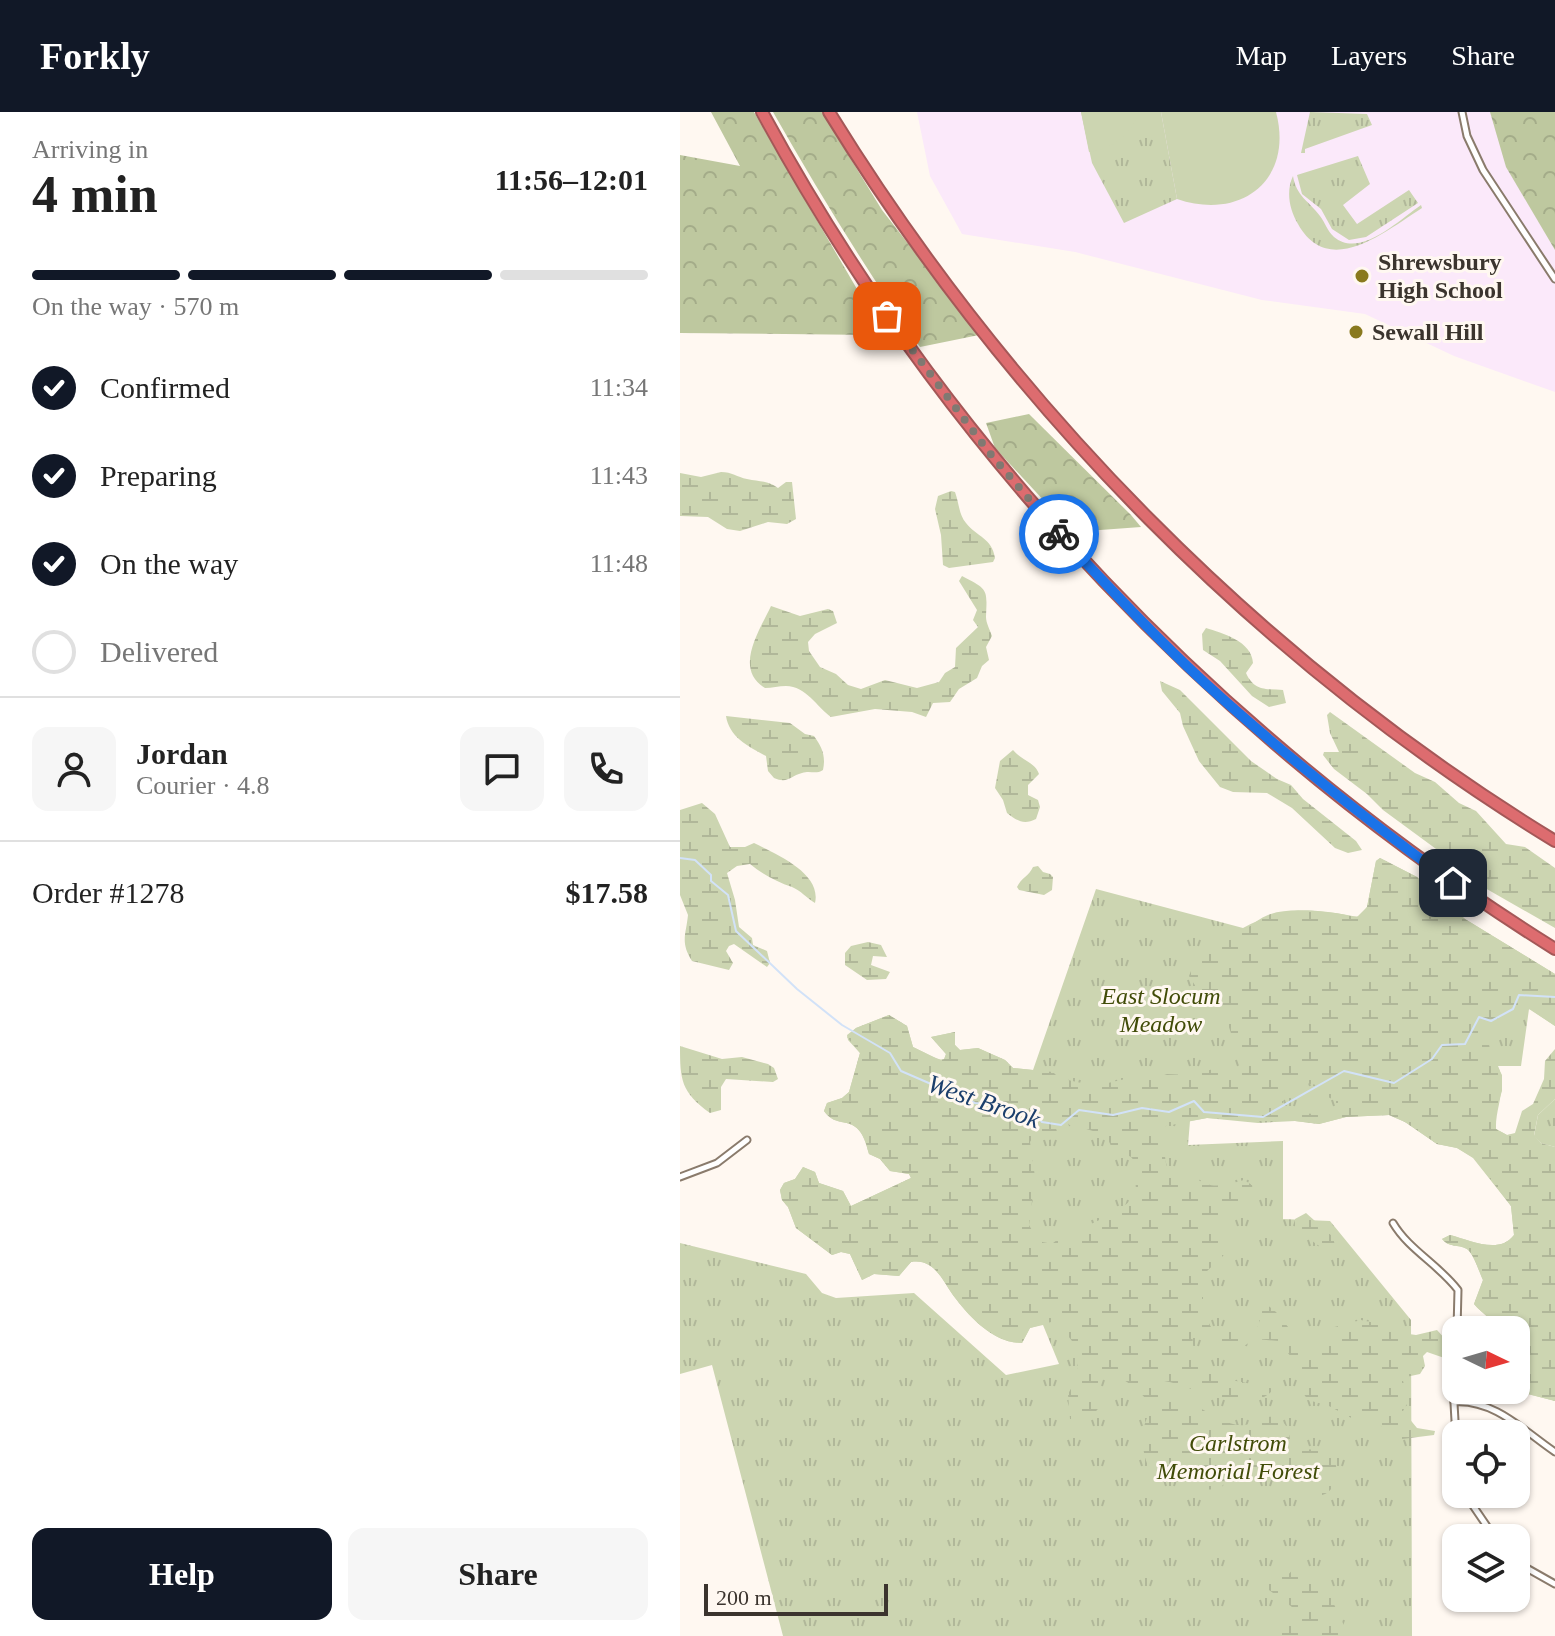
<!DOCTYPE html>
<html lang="en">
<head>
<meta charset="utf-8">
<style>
  :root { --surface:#fff; --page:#f6f6f6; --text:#222; --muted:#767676; --line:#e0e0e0; --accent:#111827 }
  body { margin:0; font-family:Georgia,serif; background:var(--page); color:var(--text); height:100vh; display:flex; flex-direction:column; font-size:30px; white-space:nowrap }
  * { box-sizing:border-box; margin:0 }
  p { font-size:26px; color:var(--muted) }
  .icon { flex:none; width:44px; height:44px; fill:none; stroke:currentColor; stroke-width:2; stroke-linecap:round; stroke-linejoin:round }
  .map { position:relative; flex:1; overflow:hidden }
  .side { display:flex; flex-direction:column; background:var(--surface); width:680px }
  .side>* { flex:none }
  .needle { width:52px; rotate:95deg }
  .buttons { position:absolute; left:762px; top:1204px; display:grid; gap:16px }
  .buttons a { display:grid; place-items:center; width:88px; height:88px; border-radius:16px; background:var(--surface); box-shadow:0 2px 6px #0004; font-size:40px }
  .scale { position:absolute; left:24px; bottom:20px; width:184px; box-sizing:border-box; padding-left:8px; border:4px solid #3b342e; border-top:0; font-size:22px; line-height:28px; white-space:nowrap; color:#3b342e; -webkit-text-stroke:6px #fff8f1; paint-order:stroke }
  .pin { position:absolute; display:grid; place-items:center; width:68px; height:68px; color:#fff; margin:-34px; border-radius:16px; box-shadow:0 4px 12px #0006 }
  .courier { position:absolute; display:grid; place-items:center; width:80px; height:80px; margin:-40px; border:6px solid #1a73e8; border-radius:50%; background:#fff; color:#222; box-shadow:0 2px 10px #0007 }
  .head em { font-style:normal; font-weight:700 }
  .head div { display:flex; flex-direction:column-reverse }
  .head { display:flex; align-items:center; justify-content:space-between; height:136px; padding:0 32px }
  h1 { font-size:52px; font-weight:700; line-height:60px }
  .bar { display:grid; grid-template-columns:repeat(4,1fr); gap:12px 8px; align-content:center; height:96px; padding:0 32px }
  .bar i { height:10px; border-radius:6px; background:var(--line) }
  .bar .current { background:var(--accent) }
  .bar p { grid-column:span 4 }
  .line { display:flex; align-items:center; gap:20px; padding:0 32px; border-top:2px solid var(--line) }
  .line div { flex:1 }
  .round { display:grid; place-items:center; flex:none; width:84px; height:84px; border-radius:16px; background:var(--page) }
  ol { padding:0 32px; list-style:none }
  li { display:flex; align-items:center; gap:24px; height:88px }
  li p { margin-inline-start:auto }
  li .icon { padding:8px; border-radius:50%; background:var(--accent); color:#fff; stroke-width:4 }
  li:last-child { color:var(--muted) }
  li i { width:44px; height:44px; border:4px solid var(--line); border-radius:50% }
  .cta { display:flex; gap:16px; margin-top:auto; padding:16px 32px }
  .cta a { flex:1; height:92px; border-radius:16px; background:var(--accent); color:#fff; font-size:32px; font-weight:700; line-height:92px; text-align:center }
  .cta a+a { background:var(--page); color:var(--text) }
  header { display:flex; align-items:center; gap:48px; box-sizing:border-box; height:112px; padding:0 40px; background:var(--accent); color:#fff }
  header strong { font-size:38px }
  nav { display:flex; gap:44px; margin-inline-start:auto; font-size:28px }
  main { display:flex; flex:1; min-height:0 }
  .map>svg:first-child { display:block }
</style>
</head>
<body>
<header>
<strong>Forkly</strong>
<nav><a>Map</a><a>Layers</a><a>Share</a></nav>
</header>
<main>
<section class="side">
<div class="head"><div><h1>4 min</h1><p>Arriving in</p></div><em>11:56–12:01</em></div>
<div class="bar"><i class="current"></i><i class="current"></i><i class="current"></i><i></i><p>On the way · 570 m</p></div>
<ol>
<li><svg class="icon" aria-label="check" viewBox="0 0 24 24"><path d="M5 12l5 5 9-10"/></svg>Confirmed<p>11:34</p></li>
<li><svg class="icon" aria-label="check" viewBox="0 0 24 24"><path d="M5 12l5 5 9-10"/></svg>Preparing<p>11:43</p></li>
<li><svg class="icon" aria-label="check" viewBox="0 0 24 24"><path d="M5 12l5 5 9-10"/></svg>On the way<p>11:48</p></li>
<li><i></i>Delivered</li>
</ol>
<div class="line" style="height:144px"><a class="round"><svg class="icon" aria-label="person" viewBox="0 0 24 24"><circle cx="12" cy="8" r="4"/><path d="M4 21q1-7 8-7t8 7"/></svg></a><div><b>Jordan</b><p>Courier · 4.8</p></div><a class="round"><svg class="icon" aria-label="chat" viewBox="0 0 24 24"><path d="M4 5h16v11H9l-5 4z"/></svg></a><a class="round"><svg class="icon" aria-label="phone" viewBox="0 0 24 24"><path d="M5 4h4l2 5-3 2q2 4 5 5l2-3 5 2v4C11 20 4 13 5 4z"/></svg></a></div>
<div class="line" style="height:104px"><div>Order #1278</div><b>$17.58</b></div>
<div class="cta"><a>Help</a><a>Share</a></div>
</section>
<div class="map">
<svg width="875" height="1524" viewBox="0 0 875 1524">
  <defs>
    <pattern id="grass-tufts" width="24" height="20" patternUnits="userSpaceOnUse" patternTransform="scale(2)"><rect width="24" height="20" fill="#ccd5b1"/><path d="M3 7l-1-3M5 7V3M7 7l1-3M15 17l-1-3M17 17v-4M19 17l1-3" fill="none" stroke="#b0b799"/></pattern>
    <pattern id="forest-crowns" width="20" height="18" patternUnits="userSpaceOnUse" patternTransform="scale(2)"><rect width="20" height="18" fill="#bec89f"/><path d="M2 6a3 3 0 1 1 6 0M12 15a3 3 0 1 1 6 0" fill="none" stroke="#a4ac89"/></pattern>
    <pattern id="wetland-marsh" width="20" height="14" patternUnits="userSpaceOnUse" patternTransform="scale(2)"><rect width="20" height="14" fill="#ccd5b1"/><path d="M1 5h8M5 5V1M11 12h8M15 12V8" fill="none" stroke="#b0b799"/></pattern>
  </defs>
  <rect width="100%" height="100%" fill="#fff8f1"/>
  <polygon fill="#fbe9fa" points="237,0 875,0 875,280 774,244 685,202 582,188 395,140 282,122 250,64"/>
  <g fill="url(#grass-tufts)">
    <polygon points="401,0 481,0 497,87 444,111 412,51"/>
    <polygon points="630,0 687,2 692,13 625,37 625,41 621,41"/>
    <polygon points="678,44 690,72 663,93 677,112 729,78 738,91 686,125 669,128 652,117 641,97 622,82 617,63"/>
    <path d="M 613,64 C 616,84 629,89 640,104 C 645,110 647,119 654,125 C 680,147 719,108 741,93 L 742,96 C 707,118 649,168 618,112 C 609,97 606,79 613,64 Z"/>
    <path d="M 700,746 L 737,765 L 785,807 L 875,862 L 875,914 L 849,897 L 841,954 L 818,954 C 828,974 815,996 816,1017 L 827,1023 L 835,1022 L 875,1289 L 833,1278 L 836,1278 L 836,1218 L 816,1218 C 812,1205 802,1202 794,1192 L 803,1168 C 799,1160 794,1142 787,1137 C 778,1132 769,1136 762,1127 L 770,1123 C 790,1128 819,1143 834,1123 L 831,1094 L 793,1046 L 777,1036 L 757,1032 L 725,1010 L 709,1003 L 666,1005 L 639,1012 L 615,1009 L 578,1011 L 527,1006 L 510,1009 L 508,1033 L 603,1029 L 603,1107 L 650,1109 L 731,1208 L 732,1524 L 103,1524 L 32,1253 L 0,1262 L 0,1131 L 126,1162 L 142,1181 L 156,1186 L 234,1181 L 326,1263 L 379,1252 L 363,1213 L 350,1216 L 342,1231 C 315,1231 292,1208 276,1187 C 263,1171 256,1146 231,1150 L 219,1164 L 194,1162 L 182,1168 L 170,1142 L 161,1140 L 152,1143 L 116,1116 L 108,1095 L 102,1088 L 100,1078 L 104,1071 L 115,1067 L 123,1055 L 135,1060 L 139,1071 L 163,1079 L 171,1094 L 231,1066 L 229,1062 L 210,1059 L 200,1047 L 189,1042 C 179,997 159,1020 144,999 L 147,991 L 162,986 L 169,980 L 180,941 L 168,928 L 167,923 L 176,916 L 209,903 L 227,914 L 233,935 C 242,939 256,948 264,948 L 266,942 L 251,925 L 275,920 L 275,933 L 280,938 L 298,936 L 325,948 L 333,956 L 353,958 L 416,777 L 563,816 C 604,794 631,796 677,805 L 687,795 L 696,749 Z"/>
    <polygon points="875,987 875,1035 861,1031 854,1024 858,1003"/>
  </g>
  <g fill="url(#forest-crowns)">
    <polygon points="31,0 74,0 188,196 195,223 0,221 0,43 60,54"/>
    <path d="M 93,0 L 142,0 L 202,98 L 299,223 L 240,235 C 187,159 139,81 93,0 Z"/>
    <polygon points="810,0 875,0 875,138 826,55"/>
    <polygon points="349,302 451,403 461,415 393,420 315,336 306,311"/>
  </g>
  <g fill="url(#wetland-marsh)" fill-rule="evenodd">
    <path d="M 41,360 C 52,360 57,365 67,367 C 80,370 87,368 98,376 L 106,370 L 112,370 L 116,407 L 107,412 L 88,410 L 60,419 L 47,417 L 28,405 L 0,404 L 0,361 L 21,365 Z"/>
    <path d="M 271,379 L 275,380 C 279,391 279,403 286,411 C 297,425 312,426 315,446 L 313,450 L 269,456 L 263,453 L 261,423 L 255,397 L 258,384 Z"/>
    <path d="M 282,464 C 309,478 307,477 306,505 C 306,511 310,518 312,524 L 306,535 L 309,548 L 302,554 L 297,566 L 279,577 L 270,590 L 253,591 L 246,605 L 232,600 L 195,597 L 151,605 C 137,595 126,574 106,574 C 99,574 92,576 85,576 C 53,557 80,518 91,494 L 120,504 L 148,497 L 153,499 L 157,511 L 135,522 L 128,530 L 129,539 L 140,555 L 156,562 L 168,573 L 181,577 L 205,568 L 237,576 L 259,570 L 265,561 L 275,555 L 276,536 L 298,515 L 293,508 L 297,498 L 279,469 Z"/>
    <path d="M 526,516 C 542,521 572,529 573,551 L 566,561 C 574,579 586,577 603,578 L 606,591 L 589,595 L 572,584 L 540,549 L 523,538 L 522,522 Z"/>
    <polygon points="480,569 500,578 571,649 597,667 611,673 623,687 676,729 682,738 668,741 655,736 612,696 587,681 553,680 540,675 519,649 503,614 500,601 482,579"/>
    <polygon points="650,600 735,661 755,670 779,691 796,699 826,732 845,735 875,756 875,816 798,772 782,756 703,698 687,682 654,657 643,643 644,640 659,640 650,621 647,603"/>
    <path d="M 46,604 L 110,611 L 125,622 L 134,624 C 142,635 146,644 143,658 C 135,663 131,658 122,661 C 110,664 108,672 94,666 L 88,659 L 86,644 C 69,635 49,625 46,604 Z"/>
    <path d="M 333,638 C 341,648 355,650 359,662 L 348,673 L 348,683 L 358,688 L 360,695 L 356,707 C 344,713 337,709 327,701 L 323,688 L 315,676 L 320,649 Z"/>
    <path d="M 22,691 L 35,702 L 50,735 L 65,735 L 74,731 C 96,742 142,761 135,791 C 128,787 120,778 112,775 C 97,770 82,762 70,752 L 57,754 L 47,761 L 55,788 L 59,815 L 72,826 L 73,833 L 87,839 L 90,851 L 87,855 L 54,832 L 49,834 L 46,839 L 53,851 L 49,858 L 12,849 C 0,830 6,823 8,803 L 0,783 L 0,698 Z"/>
    <path d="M 700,746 L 737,765 L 785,807 L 875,862 L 875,914 L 850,897 L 837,902 L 825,914 L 815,915 L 807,923 L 811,942 L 822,963 L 822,979 L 815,1001 L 816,1017 L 827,1023 L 835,1021 L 842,999 L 853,992 L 864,967 L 865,949 L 875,937 L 875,987 L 858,1003 L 854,1023 L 861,1031 L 875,1035 L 875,1289 L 833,1278 L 836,1278 L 836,1218 L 816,1218 C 812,1205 802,1202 794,1192 L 803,1168 C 799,1160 794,1142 787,1137 C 778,1132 769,1136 762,1127 L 770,1123 C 790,1128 819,1143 834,1123 L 831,1094 L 794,1046 L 777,1036 L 757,1032 L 725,1010 L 709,1003 L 666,1005 L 639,1012 L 615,1009 L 576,1009 L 527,1006 L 486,1014 L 477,1021 C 478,1030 484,1036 485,1044 C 487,1069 497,1061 515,1066 C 519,1068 523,1071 527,1072 C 538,1076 553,1071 564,1068 L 572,1073 L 573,1080 L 570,1090 L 537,1109 L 536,1117 L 548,1123 C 551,1143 537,1149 525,1161 C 522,1181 521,1197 531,1215 L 513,1218 C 511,1231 516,1244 515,1252 C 539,1268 559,1270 588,1274 L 593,1278 C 564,1309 509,1269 476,1268 L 474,1276 L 476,1280 C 490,1286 505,1288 518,1295 C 532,1302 549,1315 565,1313 C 579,1311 587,1298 601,1309 C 611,1315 608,1328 614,1337 L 647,1338 L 654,1345 C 660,1363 655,1388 631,1383 L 608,1355 L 594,1359 L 563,1356 C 554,1361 550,1368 542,1374 C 527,1383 510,1372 497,1366 C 466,1374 460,1338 464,1315 C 465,1309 469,1303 470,1297 C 470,1283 436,1260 424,1260 C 418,1271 422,1276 422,1287 C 421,1302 402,1309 390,1307 L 388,1282 L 397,1266 L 398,1255 L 392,1229 L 378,1211 L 371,1210 L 350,1216 L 342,1231 C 315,1231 292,1208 276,1187 C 263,1171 256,1146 231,1150 L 219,1164 L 194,1162 L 182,1168 L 170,1142 L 161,1140 L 152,1143 L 116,1116 L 108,1095 L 102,1088 L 100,1078 L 104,1071 L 115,1067 L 123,1055 L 135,1060 L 139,1071 L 163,1079 L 171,1094 L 231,1066 L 229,1062 L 210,1059 L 200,1047 L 189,1042 C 179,996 159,1021 144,999 L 147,991 L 162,986 L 169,980 L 180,941 L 167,925 L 176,916 L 209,903 L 227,914 L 233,935 L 260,948 L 264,947 L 266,942 L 251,925 L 275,920 L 275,933 L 280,938 L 298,936 L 325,948 L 333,956 L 373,960 L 379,966 L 415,974 L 454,965 L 470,968 L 487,962 L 508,963 L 534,957 L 554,960 L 558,956 L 560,949 L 547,909 L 537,898 L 527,892 L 509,864 C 519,840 523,840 547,829 C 562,823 573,809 588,803 C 608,795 635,799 656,801 C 665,802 671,806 680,804 L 687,795 L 696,749 ZM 625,971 L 637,973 L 646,984 L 656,989 L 656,994 C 641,1005 617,1004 603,992 L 604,985 L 617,973 ZM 383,1007 L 395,1018 L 403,1016 L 426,1023 L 431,1034 L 451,1045 L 457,1052 L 453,1066 C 472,1098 390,1115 372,1132 L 358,1129 L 349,1113 L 355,1065 L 350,1030 L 353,1025 C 364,1026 369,1032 378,1023 L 375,1013 Z"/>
    <path d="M 358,754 L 363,760 L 370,762 L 373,765 L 372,778 L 364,783 L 339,778 L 337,775 C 341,766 349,764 353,755 Z"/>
    <polygon points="188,830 201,833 207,845 193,844 191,853 210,860 206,867 187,868 165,853 165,841 171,834"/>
    <path d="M 0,934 L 42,947 L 62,945 L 88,952 L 94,956 L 98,967 L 93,970 L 46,967 L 41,975 L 41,998 L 30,1001 C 1,980 0,968 0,934 Z"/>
    <path d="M 626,1101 L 653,1125 L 655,1134 L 650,1139 C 637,1135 628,1124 615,1118 L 615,1107 Z"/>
    <path d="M 586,1192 L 596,1200 L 621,1231 L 640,1231 L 647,1217 L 681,1208 L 695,1211 L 715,1220 L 736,1223 L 757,1218 L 767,1229 L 776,1230 L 773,1249 L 747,1240 L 743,1244 L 745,1254 L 740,1262 L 726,1265 L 723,1269 L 729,1288 L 723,1299 L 737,1316 L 755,1319 L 754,1323 L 722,1327 L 701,1314 L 675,1308 L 649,1294 L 628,1288 L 623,1281 L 611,1245 L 599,1229 L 575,1227 L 559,1237 L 541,1233 L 540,1224 C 549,1208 561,1219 574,1221 C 582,1212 579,1200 586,1192 Z"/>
    <polygon points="616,1454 625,1465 639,1472 651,1486 669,1524 588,1524 612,1495 589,1478 588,1469 598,1461 607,1464"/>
  </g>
  <g fill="#ccd5b1">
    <path d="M 401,0 L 459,0 C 451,23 433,37 409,40 Z"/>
    <path d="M 481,0 L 596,0 C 614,68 561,109 497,87 Z"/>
  </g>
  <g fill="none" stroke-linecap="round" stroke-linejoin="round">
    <polyline stroke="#d2e2f8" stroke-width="2" points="0,746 15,748 31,763 31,769 48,783 56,819 117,877 162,913 210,941 221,959 295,991 319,993 357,1004 362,1010 381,1013 399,998 433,1003 462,996 489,1000 514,989 524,1000 583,1005 664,959 714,971 752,947 762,933 785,932 799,905 811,909 833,897 839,883 875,885"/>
    <g stroke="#8a7b6c" stroke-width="9">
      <g id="minor">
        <polyline points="782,0 787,24 803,58 875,167"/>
        <polyline points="0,1065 37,1051 67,1028"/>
        <path d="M 713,1111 C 729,1138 758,1152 778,1178 L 777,1218"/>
        <polyline points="776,1226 773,1274 776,1326"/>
        <path d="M 774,1290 C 814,1287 844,1319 875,1340"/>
        <polyline points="785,1382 815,1426"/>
        <polyline points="836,1450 875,1472"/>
      </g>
    </g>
    <g stroke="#a45858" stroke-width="14">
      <g id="motorway">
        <path d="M 82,0 C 268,343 544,630 875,837"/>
        <path d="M 149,0 C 330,294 580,549 875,729"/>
      </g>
    </g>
    <use href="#minor" stroke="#fff" stroke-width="5"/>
    <use href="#motorway" stroke="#dd6c6f" stroke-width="10"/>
  </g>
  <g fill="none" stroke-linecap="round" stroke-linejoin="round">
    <polyline stroke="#807972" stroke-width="8" stroke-dasharray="0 14.4" points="207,204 308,339 379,422"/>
    <path stroke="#1a73e8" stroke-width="10" d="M 379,422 C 427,473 474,524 525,571 C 604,643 687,708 773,771"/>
  </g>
  <g fill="#89791e" stroke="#fff8f1" stroke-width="3">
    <circle cx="682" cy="164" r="8"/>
    <circle cx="676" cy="220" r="8"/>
  </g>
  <g text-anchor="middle" stroke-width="6" stroke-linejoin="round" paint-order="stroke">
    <g font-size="24" font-weight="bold" fill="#3b342e" stroke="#fff8f1" text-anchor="start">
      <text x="698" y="158">Shrewsbury<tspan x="698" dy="28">High School</tspan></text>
      <text x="692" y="228">Sewall Hill</text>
    </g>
    <g font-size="24" font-style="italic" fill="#414c08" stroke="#fff8f1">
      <text x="481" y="892">East Slocum<tspan x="481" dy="28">Meadow</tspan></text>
      <text x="558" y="1339">Carlstrom<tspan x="558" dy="28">Memorial Forest</tspan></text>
    </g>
    <g font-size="26" font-style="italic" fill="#1c3f6c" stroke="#fff8f1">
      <text transform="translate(304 989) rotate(19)" y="9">West Brook</text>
    </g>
  </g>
</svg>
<div class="buttons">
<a><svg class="needle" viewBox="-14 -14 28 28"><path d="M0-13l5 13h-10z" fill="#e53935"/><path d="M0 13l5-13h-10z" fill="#767676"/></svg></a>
<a><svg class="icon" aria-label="locate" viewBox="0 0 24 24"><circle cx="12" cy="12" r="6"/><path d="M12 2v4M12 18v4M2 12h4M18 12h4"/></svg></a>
<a><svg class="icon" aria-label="layers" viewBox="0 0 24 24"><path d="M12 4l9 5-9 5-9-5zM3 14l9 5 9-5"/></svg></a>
</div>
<div class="scale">200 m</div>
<div class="pin" style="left:207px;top:204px;background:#ea580c"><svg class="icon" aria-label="bag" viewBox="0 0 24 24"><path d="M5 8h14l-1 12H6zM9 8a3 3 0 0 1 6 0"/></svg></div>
<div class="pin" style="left:773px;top:771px;background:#1f2937"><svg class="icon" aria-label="home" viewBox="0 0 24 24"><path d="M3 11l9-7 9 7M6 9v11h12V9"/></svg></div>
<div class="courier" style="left:379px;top:422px"><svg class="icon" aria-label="bike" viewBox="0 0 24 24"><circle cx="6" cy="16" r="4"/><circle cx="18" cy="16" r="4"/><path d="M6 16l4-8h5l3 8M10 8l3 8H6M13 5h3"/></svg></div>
</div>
</main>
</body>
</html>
